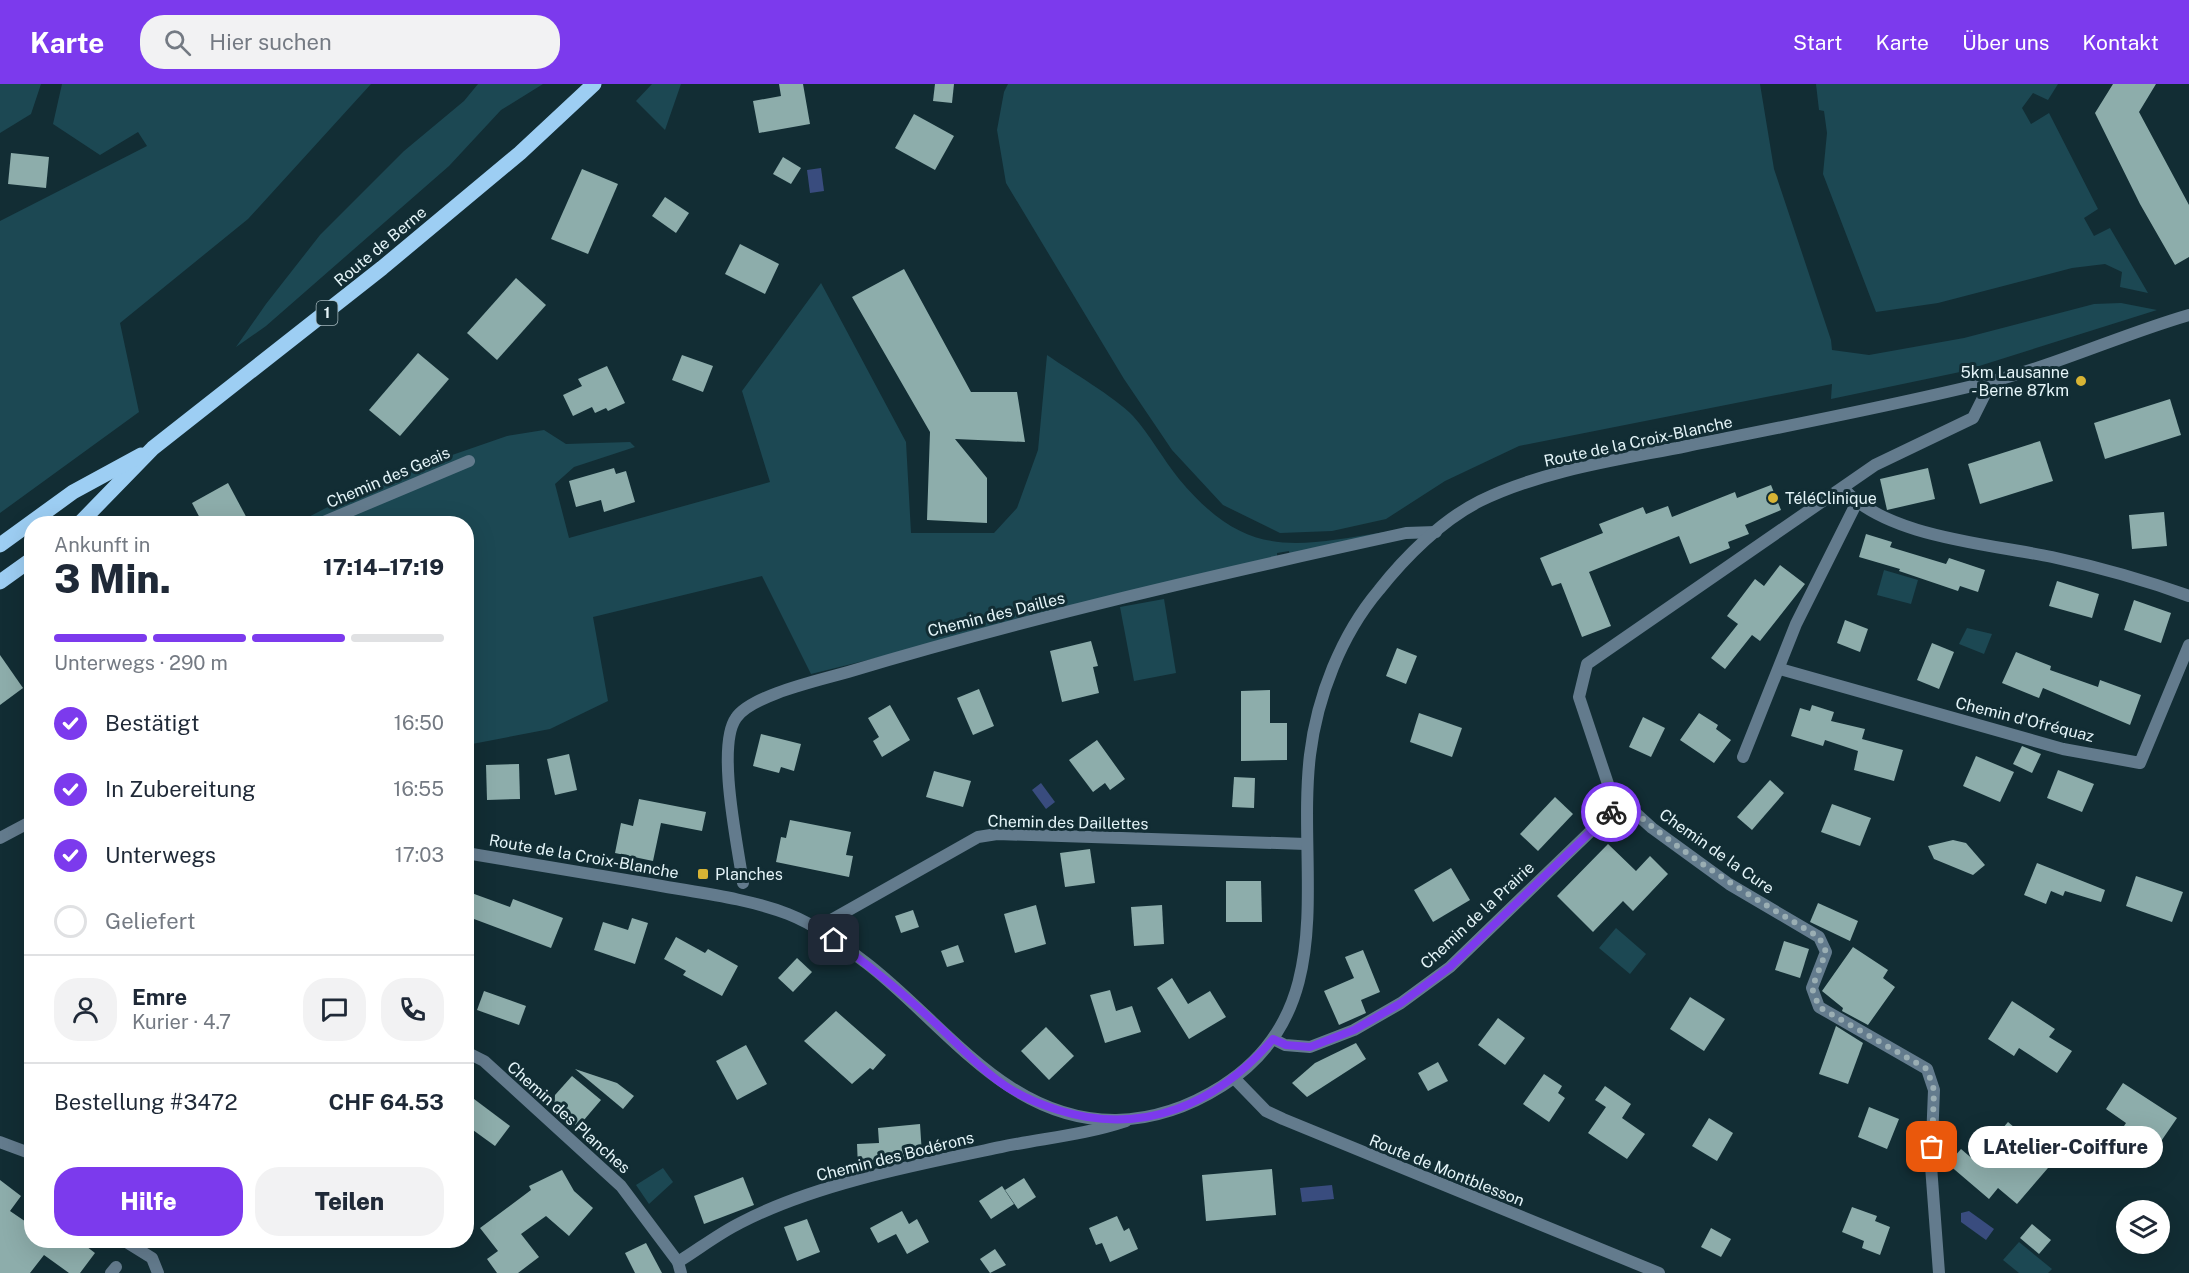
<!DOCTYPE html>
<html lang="de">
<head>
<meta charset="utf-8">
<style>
  :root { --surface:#fff; --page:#f2f2f3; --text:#1f2937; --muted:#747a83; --line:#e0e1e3; --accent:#7c3aed }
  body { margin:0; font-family:"Public Sans",sans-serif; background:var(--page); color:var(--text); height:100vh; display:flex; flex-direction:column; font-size:22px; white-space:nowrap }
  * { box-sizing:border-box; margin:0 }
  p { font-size:20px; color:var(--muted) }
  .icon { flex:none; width:33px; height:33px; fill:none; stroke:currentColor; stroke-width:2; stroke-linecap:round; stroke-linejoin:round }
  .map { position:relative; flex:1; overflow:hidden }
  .panel { position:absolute; left:24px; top:432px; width:450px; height:732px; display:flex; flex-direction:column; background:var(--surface); border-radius:24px; box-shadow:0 6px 24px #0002 }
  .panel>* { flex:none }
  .tools { position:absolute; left:2116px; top:1116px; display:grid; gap:12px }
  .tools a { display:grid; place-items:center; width:54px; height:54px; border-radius:50%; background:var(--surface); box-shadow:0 6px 24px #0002; font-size:30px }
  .pin { position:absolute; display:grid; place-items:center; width:51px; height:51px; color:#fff; margin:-26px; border-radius:12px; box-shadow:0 3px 9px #0006 }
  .courier { position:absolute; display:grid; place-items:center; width:60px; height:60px; margin:-30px; border:4px solid #7c3aed; border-radius:50%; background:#fff; color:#222; box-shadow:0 2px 8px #0007 }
  .bubble { position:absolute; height:42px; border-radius:21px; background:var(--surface); box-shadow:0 6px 24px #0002; font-size:20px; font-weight:800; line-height:42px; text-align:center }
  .headline em { font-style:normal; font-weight:800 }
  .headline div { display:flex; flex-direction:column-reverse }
  .headline { display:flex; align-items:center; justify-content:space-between; height:102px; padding:0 30px }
  h1 { font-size:39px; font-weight:800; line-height:45px }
  .bar { display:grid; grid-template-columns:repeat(4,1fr); gap:9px 6px; align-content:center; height:72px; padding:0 30px }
  .bar i { height:8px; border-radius:4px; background:var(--line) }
  .bar .selected { background:var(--accent) }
  .bar p { grid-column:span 4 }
  .line { display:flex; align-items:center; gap:15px; padding:0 30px; border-top:2px solid var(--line) }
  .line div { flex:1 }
  .round { display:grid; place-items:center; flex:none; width:63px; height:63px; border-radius:24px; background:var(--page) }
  ol { padding:0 30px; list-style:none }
  li { display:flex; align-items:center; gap:18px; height:66px }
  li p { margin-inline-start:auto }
  li .icon { padding:6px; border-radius:50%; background:var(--accent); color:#fff; stroke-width:4 }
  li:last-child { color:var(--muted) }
  li i { width:33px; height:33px; border:3px solid var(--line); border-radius:50% }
  .cta { display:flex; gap:12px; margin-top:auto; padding:12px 30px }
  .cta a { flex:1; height:69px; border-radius:24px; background:var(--accent); color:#fff; font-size:24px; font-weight:800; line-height:69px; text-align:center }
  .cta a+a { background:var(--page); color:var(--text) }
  header { display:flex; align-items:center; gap:36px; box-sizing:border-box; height:84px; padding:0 30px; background:var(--accent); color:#fff }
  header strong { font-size:28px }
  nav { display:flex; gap:33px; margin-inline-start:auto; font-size:21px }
  .search { width:420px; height:54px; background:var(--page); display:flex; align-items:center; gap:15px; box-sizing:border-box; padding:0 21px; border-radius:24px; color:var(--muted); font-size:22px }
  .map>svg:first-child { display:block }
</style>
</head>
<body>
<header>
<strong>Karte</strong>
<div class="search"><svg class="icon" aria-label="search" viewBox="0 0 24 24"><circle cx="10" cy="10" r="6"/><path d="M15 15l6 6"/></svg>Hier suchen</div>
<nav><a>Start</a><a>Karte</a><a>Über uns</a><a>Kontakt</a></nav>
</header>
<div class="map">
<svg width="2189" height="1189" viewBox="0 0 2189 1189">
  <rect width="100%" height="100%" fill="#122d34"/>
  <g fill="#1c4853">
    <polygon points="0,0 41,0 31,30 0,49"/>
    <polygon points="62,0 371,0 248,135 120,239 139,328 0,429 0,137 147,62 138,48 100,71 53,40"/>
    <polygon points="478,0 543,0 501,26 449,82 266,242 236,263 266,220 320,151 404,67 464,17"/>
    <polygon points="652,0 681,0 665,46 636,17"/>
    <polygon points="1008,0 1760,0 1774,85 1831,256 1832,266 1869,271 1964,254 2094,220 2121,219 2157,226 1960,288 1831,315 1832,300 1519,362 1445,397 1386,435 1332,447 1280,449 1223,421 1172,366 1124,295 1006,99 997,46 1004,8"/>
    <polygon points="1816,0 2058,0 2048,16 2033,9 2022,24 2031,40 2049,29 2098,125 2084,134 2094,152 2110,144 2148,209 2120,203 2122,188 2105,180 2072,184 1938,219 1876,228 1823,90 1827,49 1824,27 1819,26"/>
    <path d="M 821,199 L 906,358 L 911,449 L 994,449 L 1017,424 L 1038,366 L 1047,271 C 1070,287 1115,313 1133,332 C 1150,351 1163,375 1179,395 C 1246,475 1292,463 1385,448 L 1290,473 L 1289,467 L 1277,469 L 1277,475 L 811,590 L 762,492 L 593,533 L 608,617 L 550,645 L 467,661 L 466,440 L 295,440 L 380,396 L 507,352 L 544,346 L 566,360 L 630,358 L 635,363 L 574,383 L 555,400 L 569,454 L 770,398 L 742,307 Z"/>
    <polygon points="1884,486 1918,496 1911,520 1877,511"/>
    <polygon points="1164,515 1176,589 1134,597 1120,523"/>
    <polygon points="1967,544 1992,550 1984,570 1959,560"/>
    <polygon points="1616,844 1646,870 1630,890 1599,864"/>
    <polygon points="663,1084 673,1098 649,1120 636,1101"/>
    <polygon points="2019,1158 2052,1185 2048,1189 2019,1189 2003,1176"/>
  </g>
  <g fill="#394c7e">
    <polygon points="821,84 824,107 810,109 807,86"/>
    <polygon points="1041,699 1055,718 1046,725 1032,706"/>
    <polygon points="1332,1101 1334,1115 1302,1118 1300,1104"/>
    <polygon points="1969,1127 1994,1145 1986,1156 1961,1138 1961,1129"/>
  </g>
  <g fill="#8dadab">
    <polygon points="779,0 803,0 810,40 759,49 753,17 781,12"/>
    <polygon points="935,0 954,0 952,19 933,17"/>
    <polygon points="2113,0 2156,0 2139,28 2189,121 2189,173 2175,181 2140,120 2095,29"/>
    <polygon points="914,30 954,52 935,86 895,64"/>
    <polygon points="11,69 49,73 46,104 8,100"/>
    <polygon points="783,73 801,84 791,100 773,90"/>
    <polygon points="582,85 618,100 588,170 551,155"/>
    <polygon points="665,113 689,129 676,149 652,132"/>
    <polygon points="740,160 779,180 765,210 725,190"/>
    <polygon points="904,185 971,308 1017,308 1025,358 955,355 987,394 987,439 927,436 930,348 852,213"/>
    <polygon points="516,194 546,221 497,276 467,249"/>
    <polygon points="418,269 449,295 400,352 369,326"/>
    <polygon points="682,271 713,282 703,308 672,296"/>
    <polygon points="607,282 625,319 608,327 606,324 595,329 592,323 573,332 563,311 582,302 578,295"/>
    <polygon points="2170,315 2181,351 2105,375 2094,339"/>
    <polygon points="2040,357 2053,397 1980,420 1968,380"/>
    <polygon points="614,384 616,390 626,387 635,418 604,428 601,416 576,423 569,397"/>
    <polygon points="1928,384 1935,415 1887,426 1880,395"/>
    <polygon points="228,399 250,440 203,440 192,419"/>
    <polygon points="1771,401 1781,426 1745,441 1749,450 1728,458 1730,464 1690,480 1679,452 1589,488 1611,542 1582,553 1561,499 1552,502 1540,474 1603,449 1599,440 1643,423 1646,430 1668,422 1672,433 1735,408 1737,414"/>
    <polygon points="2164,428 2167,462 2132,465 2129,431"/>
    <polygon points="1866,450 1892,458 1890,463 1946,480 1949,474 1985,486 1978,508 1960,502 1958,507 1899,487 1900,485 1859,473"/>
    <polygon points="1780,481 1805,500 1760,557 1752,551 1725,585 1711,574 1738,540 1727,532 1755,495 1764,502"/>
    <polygon points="2057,497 2099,510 2092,534 2049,522"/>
    <polygon points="2134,516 2171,529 2161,559 2124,546"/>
    <polygon points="1845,536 1868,545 1860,568 1837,559"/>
    <polygon points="1091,557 1098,582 1093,583 1099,609 1062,618 1050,567"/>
    <polygon points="1932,559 1954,568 1939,605 1917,596"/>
    <polygon points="1397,564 1417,572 1406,600 1386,592"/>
    <polygon points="2016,568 2051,582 2050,586 2098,603 2100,596 2141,611 2130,641 2043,604 2039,614 2002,599"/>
    <polygon points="0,571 23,604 0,621"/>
    <polygon points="979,605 994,642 973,651 957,614"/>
    <polygon points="1270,606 1270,639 1287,639 1287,676 1241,677 1241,607"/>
    <polygon points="890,621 910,656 882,673 873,657 879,653 868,634"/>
    <polygon points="1812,621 1834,628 1831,637 1865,645 1862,655 1903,666 1894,697 1854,686 1858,667 1825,656 1823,662 1791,652 1800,624 1810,627"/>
    <polygon points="1419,629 1462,644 1452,673 1410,658"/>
    <polygon points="1699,629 1718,641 1716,645 1731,656 1714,679 1680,656"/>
    <polygon points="1643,633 1665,644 1651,673 1629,663"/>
    <polygon points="761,650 801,660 794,687 781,683 779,689 753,682"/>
    <polygon points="1097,656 1125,695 1110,706 1105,699 1093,708 1069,676"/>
    <polygon points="2022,662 2041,670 2032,689 2013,680"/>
    <polygon points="569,670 577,706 555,711 547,675"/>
    <polygon points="1976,672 2014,688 2000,718 1963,702"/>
    <polygon points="519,680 520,715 487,716 486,681"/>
    <polygon points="2058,686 2094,700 2082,728 2047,714"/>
    <polygon points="934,687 971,697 963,723 926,713"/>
    <polygon points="1234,693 1255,694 1254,724 1232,723"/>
    <polygon points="1770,696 1784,709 1752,746 1737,733"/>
    <polygon points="1555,713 1573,730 1538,767 1520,750"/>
    <polygon points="639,715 706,728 702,747 661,739 653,777 615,769 621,739 633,742"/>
    <polygon points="1832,720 1871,734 1860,762 1821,748"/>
    <polygon points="790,736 851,748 846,771 853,772 849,793 776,778 781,753 786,754"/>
    <polygon points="1953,756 1966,759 1985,781 1973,791 1934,775 1928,762"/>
    <polygon points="1608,760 1636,787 1650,772 1668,790 1633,827 1623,817 1593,848 1557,812"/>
    <polygon points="1090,765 1095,799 1065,803 1060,769"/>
    <polygon points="2037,779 2105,806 2101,818 2065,807 2063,812 2051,807 2046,820 2024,811"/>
    <polygon points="1451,784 1470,816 1433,838 1414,806"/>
    <polygon points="2136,792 2183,808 2172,838 2126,822"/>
    <polygon points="1226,797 1261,797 1262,838 1226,838"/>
    <polygon points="466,807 510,823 513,815 563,834 551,864 466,832"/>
    <polygon points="1818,819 1858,837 1850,857 1810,838"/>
    <polygon points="1036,821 1046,860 1015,869 1004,830"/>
    <polygon points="1162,821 1164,860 1134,862 1131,823"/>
    <polygon points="913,826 919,843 901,849 895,832"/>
    <polygon points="632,834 648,839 635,880 594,866 603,838 628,846"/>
    <polygon points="676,853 705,869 708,865 738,882 722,912 683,891 686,887 664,875"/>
    <polygon points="1784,857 1809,865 1800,894 1775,886"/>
    <polygon points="958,861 964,878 947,883 941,867"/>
    <polygon points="1853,863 1888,886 1883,894 1895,903 1868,941 1842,927 1843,924 1822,907"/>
    <polygon points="1363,866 1380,908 1361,916 1366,929 1339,941 1324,907 1354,894 1345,873"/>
    <polygon points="797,874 812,888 793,908 778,894"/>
    <polygon points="1172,894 1188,920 1210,907 1226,933 1189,955 1157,904"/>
    <polygon points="1110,906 1116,927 1132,922 1141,948 1105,959 1090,911"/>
    <polygon points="484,907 526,922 519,941 477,926"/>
    <polygon points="1690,913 1725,935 1704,967 1670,945"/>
    <polygon points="2012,917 2055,945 2049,953 2072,967 2057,989 2019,964 2014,972 1988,955"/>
    <polygon points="836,927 886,971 873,986 870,984 852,1000 804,957"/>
    <polygon points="1498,934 1525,954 1505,981 1478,961"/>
    <polygon points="1836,942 1863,959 1848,1000 1819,990"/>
    <polygon points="1046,943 1074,972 1049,996 1021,967"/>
    <polygon points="1356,959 1366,975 1307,1013 1292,999 1315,979"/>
    <polygon points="746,961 767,1000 737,1016 716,977"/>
    <polygon points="1438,978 1448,997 1428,1007 1418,989"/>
    <polygon points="575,985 617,999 634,1012 623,1025"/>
    <polygon points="1544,990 1562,1002 1558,1009 1565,1014 1549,1038 1523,1020"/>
    <polygon points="572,992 601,1016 578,1043 554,1022 555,1011"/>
    <polygon points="2123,999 2177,1034 2155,1066 2122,1045 2126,1039 2106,1025"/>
    <polygon points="1605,1002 1631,1020 1622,1034 1645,1050 1627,1075 1588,1049 1606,1023 1595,1016"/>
    <polygon points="466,1009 510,1042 495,1062 466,1041"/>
    <polygon points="1869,1023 1899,1035 1887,1065 1858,1053"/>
    <polygon points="1709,1034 1733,1049 1717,1077 1692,1062"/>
    <polygon points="2008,1038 2054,1077 2017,1120 1998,1104 1989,1115 1948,1080 1961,1065 1975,1077"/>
    <polygon points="920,1040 922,1071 881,1081 858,1083 857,1060 879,1059 878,1044"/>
    <polygon points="1272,1085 1276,1131 1206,1137 1202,1091"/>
    <polygon points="562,1086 574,1107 593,1124 569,1152 546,1132 521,1150 539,1173 518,1189 497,1189 487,1175 498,1167 480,1144 531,1106 529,1102"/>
    <polygon points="743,1093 754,1121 704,1140 694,1112"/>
    <polygon points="1024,1094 1036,1113 1018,1125 1005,1106"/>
    <polygon points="0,1096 21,1112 10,1127 32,1142 32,1156 78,1156 95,1169 80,1189 69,1189 44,1171 30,1189 0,1189"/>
    <polygon points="1002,1102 1014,1120 991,1135 979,1117"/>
    <polygon points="1852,1123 1877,1132 1875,1137 1890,1143 1880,1171 1862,1164 1864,1157 1842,1148"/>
    <polygon points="902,1127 909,1140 917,1135 929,1158 907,1170 896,1150 878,1159 870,1144"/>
    <polygon points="1117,1132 1124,1147 1129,1144 1138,1165 1110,1178 1102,1159 1096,1161 1089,1144"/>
    <polygon points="807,1135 820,1168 797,1177 784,1143"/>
    <polygon points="2032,1140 2051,1156 2039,1170 2020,1154"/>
    <polygon points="1711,1144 1731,1155 1721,1173 1701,1163"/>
    <polygon points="646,1159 662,1189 635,1189 625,1169"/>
    <polygon points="995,1165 1006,1181 990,1189 980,1175"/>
  </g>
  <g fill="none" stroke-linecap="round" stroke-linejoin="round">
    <polyline stroke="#637b8d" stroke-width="12" points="111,1189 116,1183"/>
    <g stroke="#637b8d" stroke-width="12">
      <path d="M 1843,404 C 1885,453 1990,460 2052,473 C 2098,483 2145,496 2189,512"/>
      <polyline points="319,440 469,377"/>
      <polyline points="1780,585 2063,665 2140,679 2189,561"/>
      <polyline points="1743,673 1796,540 1856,420"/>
      <path d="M 743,799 C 738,763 716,662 736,634 C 751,611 821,596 848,588 C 1031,533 1218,490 1406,449 L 1436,448"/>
      <polyline points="817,844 978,753 997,750 1306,760"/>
      <polyline points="1273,955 1285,961 1310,963 1354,946 1401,919 1450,883 1622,717"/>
      <polyline points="466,968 484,977 621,1102 678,1178 681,1189"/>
      <polyline points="1234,994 1266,1027 1283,1035 1659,1189"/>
      <polyline points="0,1058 32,1070"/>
      <polyline points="123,1156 152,1174 158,1189"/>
      <path d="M 678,1178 C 699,1165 718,1150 740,1139 C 814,1100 919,1080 1001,1063 C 1044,1054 1084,1051 1126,1037"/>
      <polyline points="1939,1189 1931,1082 1934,1006 1927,985 1819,923 1812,904 1826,868 1819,853 1729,800 1652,744 1610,706 1579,613 1587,580 1875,381 1973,334 1991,298"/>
    </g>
    <g stroke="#637b8d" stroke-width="12">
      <polyline points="0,754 32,737"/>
      <path d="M 466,769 C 530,780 593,790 656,801 C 700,809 746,814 788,830 C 816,841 841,860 865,878 C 944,938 1006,1037 1116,1036 C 1155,1035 1189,1023 1222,1002 C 1343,926 1296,789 1310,671 C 1317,613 1341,551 1379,506 C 1405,473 1442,436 1480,417 C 1544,386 1618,376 1687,362 C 1787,342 1887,323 1985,299 C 2055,282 2120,251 2189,231"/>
    </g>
    <g stroke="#9dcef3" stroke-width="15">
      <polyline points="79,440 153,364 382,184 520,69 594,0"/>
      <polyline points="0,461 73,408 141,371"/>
      <polyline points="0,498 32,475"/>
    </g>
  </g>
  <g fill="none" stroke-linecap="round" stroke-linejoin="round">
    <path stroke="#9aaeb3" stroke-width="6" stroke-dasharray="0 10.8" d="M 1611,728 L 1622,717 C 1682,771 1750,812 1819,853 L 1826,868 L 1812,904 L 1819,923 L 1927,985 L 1934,1006 L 1932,1063"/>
    <path stroke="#7c3aed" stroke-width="8" d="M 834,856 C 869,881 901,908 933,937 C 954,956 974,979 997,996 C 1015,1010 1036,1019 1058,1026 C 1143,1053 1217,1020 1273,955 L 1286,961 L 1310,963 L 1354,946 L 1401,919 L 1450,883 L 1611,728"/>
  </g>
  <g fill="#d8b434" stroke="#122d34" stroke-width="2">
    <circle cx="2081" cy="297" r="6"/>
    <circle cx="1773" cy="414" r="6"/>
    <rect x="697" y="784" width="12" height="12" rx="3"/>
  </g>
  <g text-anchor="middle" stroke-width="6" stroke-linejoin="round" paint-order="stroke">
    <rect fill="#122d34" stroke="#a5b8bd" stroke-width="1.5" x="316.5" y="217" width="21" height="24" rx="4.5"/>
    <g font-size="15" font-weight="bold" fill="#e4f4f8">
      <text x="327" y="234">1</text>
    </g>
    <g font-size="16" fill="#e4f4f8" stroke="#122d34">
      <text transform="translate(380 162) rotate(-40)" y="6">Route de Berne</text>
      <text transform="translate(1638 357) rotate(-12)" y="6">Route de la Croix-Blanche</text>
      <text transform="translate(388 393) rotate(-23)" y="6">Chemin des Geais</text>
      <text transform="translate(996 530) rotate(-14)" y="6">Chemin des Dailles</text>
      <text transform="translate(2025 635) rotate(14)" y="6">Chemin d'Ofréquaz</text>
      <text transform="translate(1068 738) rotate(1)" y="6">Chemin des Daillettes</text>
      <text transform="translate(1717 767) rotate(35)" y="6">Chemin de la Cure</text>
      <text transform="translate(584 772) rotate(10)" y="6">Route de la Croix-Blanche</text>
      <text transform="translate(1477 831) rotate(-43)" y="6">Chemin de la Prairie</text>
      <text transform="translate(569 1033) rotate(42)" y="6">Chemin des Planches</text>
      <text transform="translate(895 1072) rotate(-14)" y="6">Chemin des Bodérons</text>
      <text transform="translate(1447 1086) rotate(22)" y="6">Route de Montblesson</text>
    </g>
    <g font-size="16" fill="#e4f4f8" stroke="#122d34" text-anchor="start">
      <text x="2069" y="294" text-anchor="end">5km Lausanne<tspan x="2069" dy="18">- Berne 87km</tspan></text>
      <text x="1785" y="420">TéléClinique</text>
      <text x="715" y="796">Planches</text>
    </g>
  </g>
</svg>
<div class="tools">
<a><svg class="icon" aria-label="layers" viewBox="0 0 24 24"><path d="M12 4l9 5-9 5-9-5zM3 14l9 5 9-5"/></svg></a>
</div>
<div class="pin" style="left:1932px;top:1063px;background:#ea580c"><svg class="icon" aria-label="bag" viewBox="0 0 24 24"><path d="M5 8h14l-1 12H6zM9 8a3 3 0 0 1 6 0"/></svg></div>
<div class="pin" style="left:834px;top:856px;background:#1f2937"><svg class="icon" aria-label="home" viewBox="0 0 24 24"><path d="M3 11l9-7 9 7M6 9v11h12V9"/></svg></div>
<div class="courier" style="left:1611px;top:728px"><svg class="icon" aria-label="bike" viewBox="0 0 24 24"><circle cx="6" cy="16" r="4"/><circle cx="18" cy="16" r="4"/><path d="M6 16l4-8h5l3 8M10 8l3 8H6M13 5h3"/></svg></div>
<div class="bubble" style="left:1968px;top:1042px;width:195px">LAtelier-Coiffure</div>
<section class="panel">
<div class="headline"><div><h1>3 Min.</h1><p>Ankunft in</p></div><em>17:14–17:19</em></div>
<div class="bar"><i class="selected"></i><i class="selected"></i><i class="selected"></i><i></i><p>Unterwegs · 290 m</p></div>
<ol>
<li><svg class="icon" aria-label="check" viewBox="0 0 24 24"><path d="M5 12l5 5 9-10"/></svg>Bestätigt<p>16:50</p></li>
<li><svg class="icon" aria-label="check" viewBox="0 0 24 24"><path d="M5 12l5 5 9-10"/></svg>In Zubereitung<p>16:55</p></li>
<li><svg class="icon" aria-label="check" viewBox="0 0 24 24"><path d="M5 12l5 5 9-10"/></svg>Unterwegs<p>17:03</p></li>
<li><i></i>Geliefert</li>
</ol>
<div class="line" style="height:108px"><a class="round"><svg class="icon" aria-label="person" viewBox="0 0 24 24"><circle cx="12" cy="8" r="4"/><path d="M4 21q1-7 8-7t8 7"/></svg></a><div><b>Emre</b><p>Kurier · 4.7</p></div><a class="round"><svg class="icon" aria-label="chat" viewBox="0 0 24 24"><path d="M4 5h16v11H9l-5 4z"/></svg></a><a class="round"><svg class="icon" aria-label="phone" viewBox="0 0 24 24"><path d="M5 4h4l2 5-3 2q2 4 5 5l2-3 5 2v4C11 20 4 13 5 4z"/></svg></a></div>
<div class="line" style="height:78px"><div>Bestellung #3472</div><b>CHF 64.53</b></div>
<div class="cta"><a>Hilfe</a><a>Teilen</a></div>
</section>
</div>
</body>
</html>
